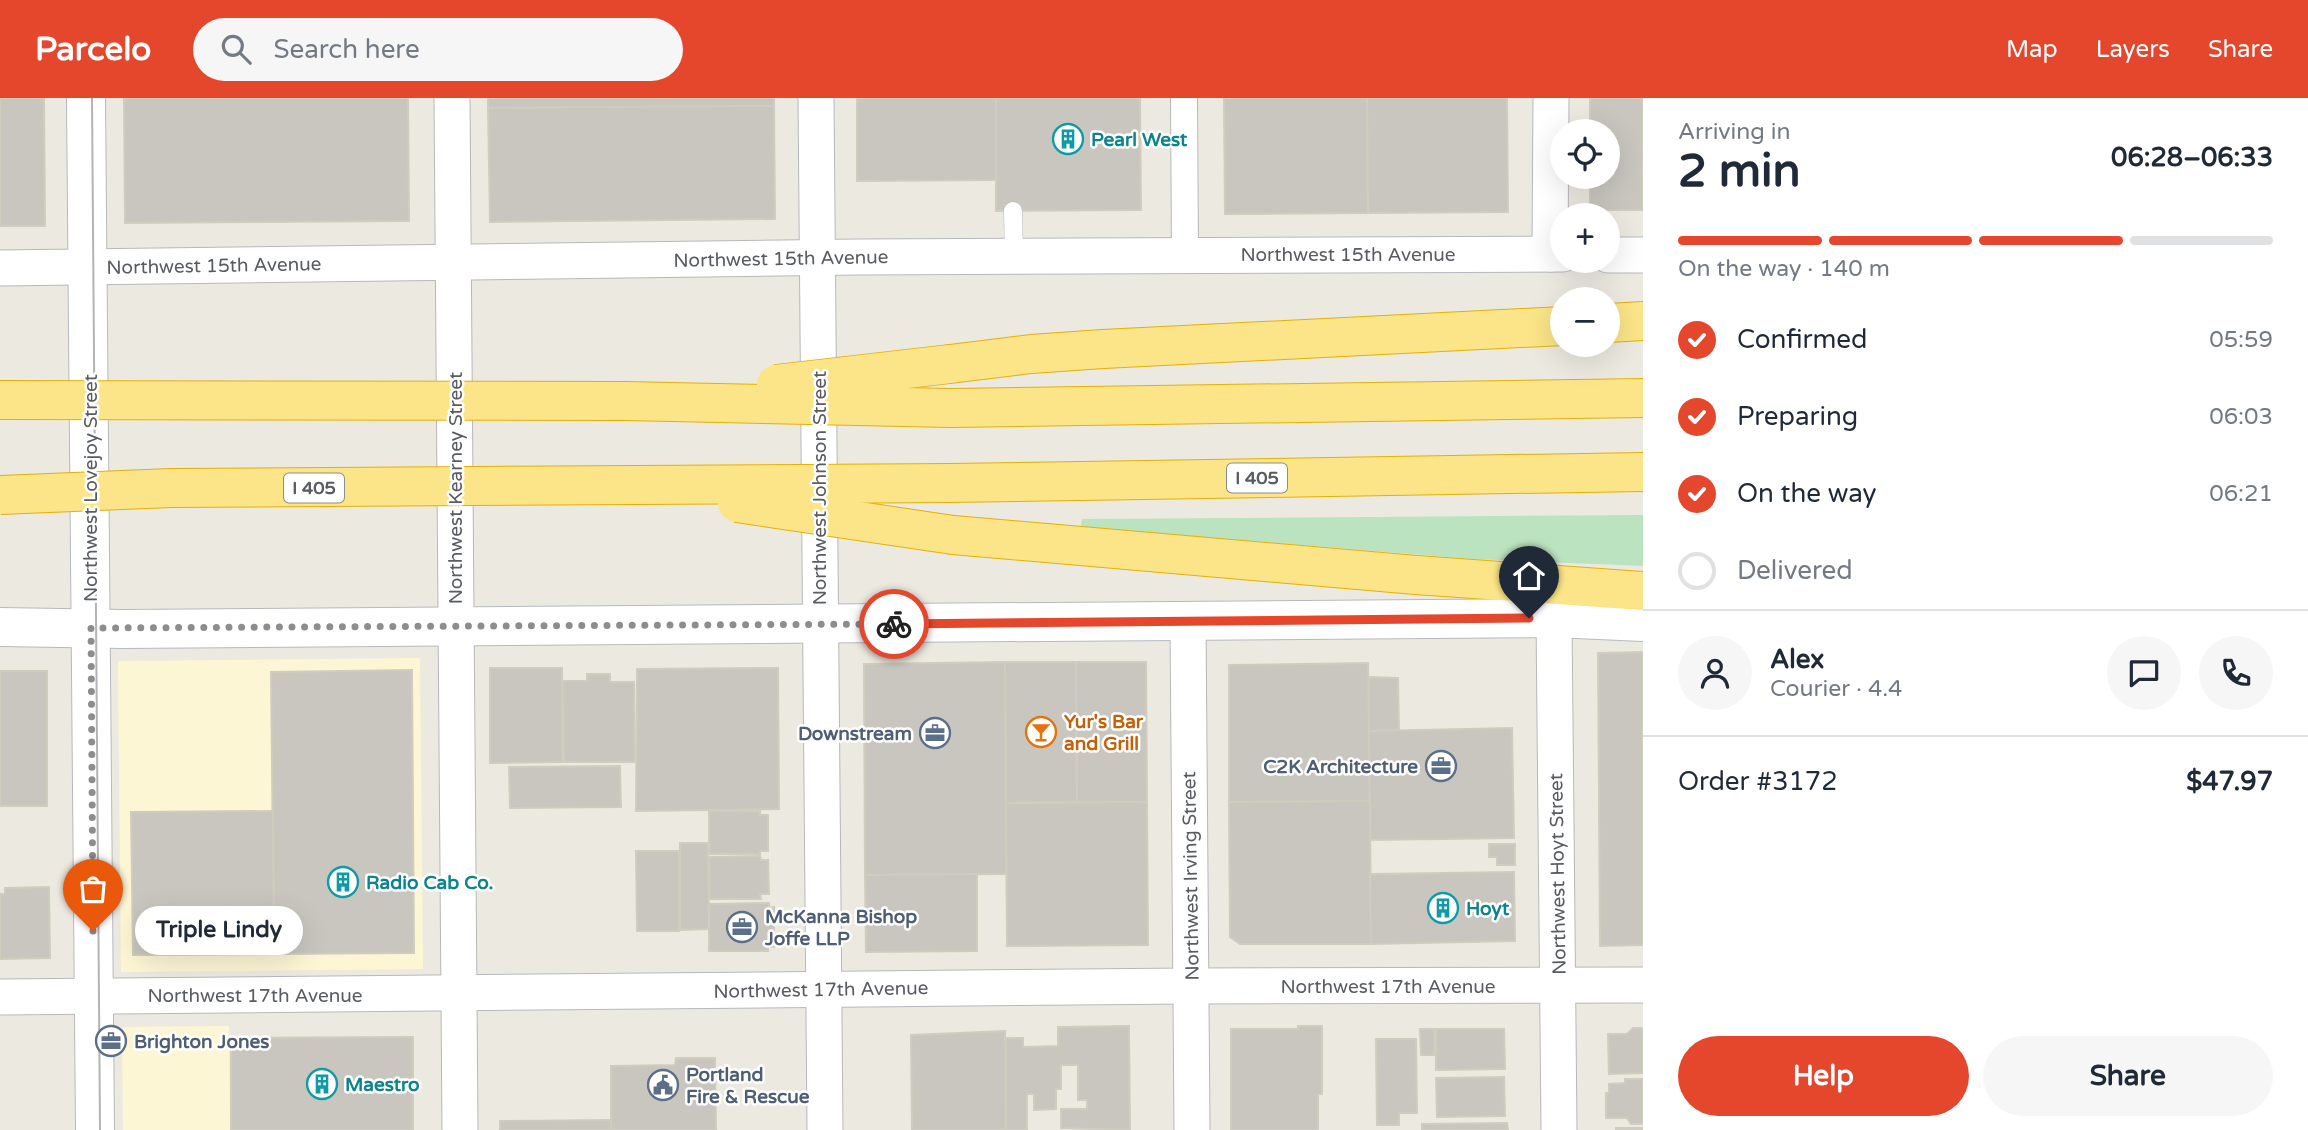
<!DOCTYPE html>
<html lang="en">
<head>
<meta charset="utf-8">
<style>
  :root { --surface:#fff; --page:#f6f6f7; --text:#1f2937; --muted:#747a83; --line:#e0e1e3; --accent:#e5472c }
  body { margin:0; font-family:"Varela Round",sans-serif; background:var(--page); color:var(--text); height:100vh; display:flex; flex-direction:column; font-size:26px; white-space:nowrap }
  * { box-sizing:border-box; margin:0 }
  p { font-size:23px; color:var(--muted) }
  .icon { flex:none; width:38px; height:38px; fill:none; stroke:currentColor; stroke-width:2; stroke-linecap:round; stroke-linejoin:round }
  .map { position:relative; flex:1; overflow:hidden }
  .side { display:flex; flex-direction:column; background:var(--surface); width:665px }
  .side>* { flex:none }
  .controls { position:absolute; left:1550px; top:21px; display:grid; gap:14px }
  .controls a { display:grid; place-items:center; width:70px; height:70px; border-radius:50%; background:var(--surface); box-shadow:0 7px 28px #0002; font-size:35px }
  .pin { position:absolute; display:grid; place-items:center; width:60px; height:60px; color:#fff; margin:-72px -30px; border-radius:50% 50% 50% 0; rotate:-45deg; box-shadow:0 0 7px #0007 }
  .pin .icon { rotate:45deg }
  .courier { position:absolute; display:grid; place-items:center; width:70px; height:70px; margin:-35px; border:5px solid #e5472c; border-radius:50%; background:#fff; color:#222; box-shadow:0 2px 9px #0007 }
  .bubble { position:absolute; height:49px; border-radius:24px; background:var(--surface); box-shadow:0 7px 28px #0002; font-size:23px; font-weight:700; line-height:49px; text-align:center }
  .headline em { font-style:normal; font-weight:700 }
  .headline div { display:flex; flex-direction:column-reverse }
  .headline { display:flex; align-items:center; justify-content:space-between; height:119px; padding:0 35px }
  h1 { font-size:46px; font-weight:700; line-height:52px }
  .bar { display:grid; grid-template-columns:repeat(4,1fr); gap:10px 7px; align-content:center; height:84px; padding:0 35px }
  .bar i { height:9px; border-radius:5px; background:var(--line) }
  .bar .selected { background:var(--accent) }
  .bar p { grid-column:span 4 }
  .line { display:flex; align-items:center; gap:18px; padding:0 35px; border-top:2px solid var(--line) }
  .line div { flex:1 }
  .round { display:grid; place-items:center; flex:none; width:74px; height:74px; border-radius:37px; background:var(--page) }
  ol { padding:0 35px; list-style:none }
  li { display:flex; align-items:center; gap:21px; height:77px }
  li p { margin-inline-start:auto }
  li .icon { padding:7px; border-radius:50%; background:var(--accent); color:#fff; stroke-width:4 }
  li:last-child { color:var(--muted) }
  li i { width:38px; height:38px; border:4px solid var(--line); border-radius:50% }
  .action { display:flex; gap:14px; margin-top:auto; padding:14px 35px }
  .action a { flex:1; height:80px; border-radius:42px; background:var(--accent); color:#fff; font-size:28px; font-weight:700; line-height:80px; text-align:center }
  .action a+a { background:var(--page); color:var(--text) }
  header { display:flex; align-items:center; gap:42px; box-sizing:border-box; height:98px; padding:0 35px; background:var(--accent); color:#fff }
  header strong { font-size:33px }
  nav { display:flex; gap:38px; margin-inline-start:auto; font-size:24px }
  .search { width:490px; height:63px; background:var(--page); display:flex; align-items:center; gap:18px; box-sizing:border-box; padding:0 24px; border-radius:38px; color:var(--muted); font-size:26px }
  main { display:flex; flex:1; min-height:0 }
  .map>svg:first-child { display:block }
</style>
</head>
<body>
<header>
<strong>Parcelo</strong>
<div class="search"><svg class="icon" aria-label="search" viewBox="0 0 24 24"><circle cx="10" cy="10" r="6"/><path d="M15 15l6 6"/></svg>Search here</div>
<nav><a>Map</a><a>Layers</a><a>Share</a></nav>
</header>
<main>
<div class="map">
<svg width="1643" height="1032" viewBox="0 0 1643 1032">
  <rect width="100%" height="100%" fill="#eceae0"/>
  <g fill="#fdf6d4">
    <polygon points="420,560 423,871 121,874 118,563"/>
    <polygon points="229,928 230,1032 123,1032 122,929"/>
  </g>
  <polygon fill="#bce3bf" points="1643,417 1643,468 1472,461 1081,429 1082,421"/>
  <g fill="#c8c6bf" stroke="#d0ccbe" stroke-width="2">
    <polygon points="0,0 44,0 45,128 0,128"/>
    <polygon points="124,0 408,0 409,123 125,125"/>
    <polygon points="488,0 774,0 774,8 488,10"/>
    <polygon points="857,0 996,0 996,82 857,83"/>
    <polygon points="996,0 1140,0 1141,112 996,113"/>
    <polygon points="1224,0 1367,0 1368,115 1225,116"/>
    <polygon points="1367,0 1507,0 1508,114 1368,115"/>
    <polygon points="1590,0 1643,0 1643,112 1590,112 1590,79 1608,79 1608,33 1590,33"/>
    <polygon points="774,8 775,121 490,124 488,10"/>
    <polygon points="1643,554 1643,847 1600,848 1598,555"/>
    <polygon points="1005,564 1076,564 1077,704 1006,705"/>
    <polygon points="1005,564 1006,776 865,777 864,566"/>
    <polygon points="1076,564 1146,564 1147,704 1077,704"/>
    <polygon points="1368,565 1370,703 1229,704 1229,567"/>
    <polygon points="490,570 562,570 562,664 490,665"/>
    <polygon points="778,570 779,711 636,713 637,571"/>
    <polygon points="412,572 414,855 274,856 271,574"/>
    <rect x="0" y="573" width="47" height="135"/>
    <polygon points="587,576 610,576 610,584 634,584 635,664 564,664 563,583 587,583"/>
    <polygon points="1369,579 1398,580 1399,632 1369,633"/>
    <polygon points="1512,630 1514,740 1370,742 1369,633"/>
    <polygon points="620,668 621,709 510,710 509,669"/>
    <polygon points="1370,703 1371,846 1240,846 1230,839 1229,704"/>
    <polygon points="1147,704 1148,847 1007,848 1006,705"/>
    <polygon points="273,713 274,856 133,857 131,714"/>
    <polygon points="709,713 760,713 760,717 768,717 768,753 760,753 760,756 709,756"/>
    <polygon points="680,745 708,745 709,831 680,832"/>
    <polygon points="1489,746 1515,746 1515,767 1497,767 1497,759 1489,759"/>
    <polygon points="636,753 679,753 679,833 637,833"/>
    <polygon points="760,758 761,762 768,762 769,796 760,796 761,801 710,801 709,759"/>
    <polygon points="1514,774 1515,843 1371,846 1370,776"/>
    <polygon points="977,776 977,853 866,854 865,777"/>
    <polygon points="49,789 50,860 0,861 0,796 5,796 5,790"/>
    <polygon points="769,805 769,810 774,809 774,849 768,849 768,853 709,853 709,806"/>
    <polygon points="1129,928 1130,1032 1061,1030 1061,1011 1087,1011 1087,1002 1078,1002 1078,967 1061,967 1061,991 1056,991 1056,1011 1034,1012 1034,996 1027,996 1027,1032 1006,1032 1006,940 1023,940 1023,949 1058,948 1058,929"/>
    <polygon points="1298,928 1322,928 1322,996 1318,996 1318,1032 1231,1032 1231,931 1298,931"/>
    <polygon points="1633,930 1643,930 1643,975 1609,976 1608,936 1627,936"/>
    <polygon points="1420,931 1434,931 1434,957 1421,957"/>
    <polygon points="1436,931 1504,931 1505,971 1436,972"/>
    <polygon points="1005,933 1006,1032 912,1032 911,937"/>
    <polygon points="413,939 413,1032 231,1032 231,940"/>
    <polygon points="1376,941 1416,941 1417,1015 1399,1015 1399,1027 1377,1027"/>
    <polygon points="676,960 715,960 716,1032 611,1032 611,968 675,967"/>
    <polygon points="1504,979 1505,1018 1437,1019 1436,980"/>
    <polygon points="1625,981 1643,981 1643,1026 1631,1026 1627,1020 1606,1020 1606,995 1609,995 1609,986 1625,985"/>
    <polygon points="611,1022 611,1032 500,1032 500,1023"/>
    <polygon points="1507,1025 1508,1032 1422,1032 1422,1026"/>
    <rect x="1616" y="1030" width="27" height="2"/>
  </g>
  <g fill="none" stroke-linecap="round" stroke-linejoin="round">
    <g stroke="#b6b8bd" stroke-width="19">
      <polyline id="service" points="1013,113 1014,158"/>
    </g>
    <g stroke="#b6b8bd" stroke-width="28">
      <polyline id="pedestrian" points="1184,0 1185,156"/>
    </g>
    <g stroke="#b6b8bd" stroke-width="37">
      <g id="minor">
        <polyline points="452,0 460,1032"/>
        <polyline points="816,0 825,1032"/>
        <polyline points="1550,156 1551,0"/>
        <polyline points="1608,157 1643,157"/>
        <polyline points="0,170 859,159 1563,156"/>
        <polyline points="1554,520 1559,1032"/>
        <polyline points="1188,523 1192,1032"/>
        <polyline points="0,899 1191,888 1643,887"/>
      </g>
    </g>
    <g stroke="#b6b9bf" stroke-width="40">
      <g id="secondary">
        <polyline points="86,0 95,1032"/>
        <polyline points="0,529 123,531 1554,520 1643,524"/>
      </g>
    </g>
    <g stroke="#e7af04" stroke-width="40">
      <g id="motorway">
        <polyline points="1608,225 1643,223"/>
        <polyline points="950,266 1031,256 1103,251 1563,228"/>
        <polyline points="951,310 1643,300"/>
        <polyline points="950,385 1643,374"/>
        <polyline points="953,437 1416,477 1643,493"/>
      </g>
    </g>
    <use href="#service" stroke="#fff" stroke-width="18"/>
    <use href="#pedestrian" stroke="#fff" stroke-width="26"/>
    <use href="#minor" stroke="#fff" stroke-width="35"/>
    <use href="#secondary" stroke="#fff" stroke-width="38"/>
    <use href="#motorway" stroke="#fbe588" stroke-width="38"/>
    <polyline stroke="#b3b4b4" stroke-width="2" points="92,0 100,1032"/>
    <g stroke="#e7af04" stroke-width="40" stroke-linecap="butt">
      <g id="motorway-bridge">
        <polyline points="776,286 950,266"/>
        <polyline points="0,302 625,303 951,310"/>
        <polyline points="0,397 171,390 950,385"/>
        <polyline points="737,405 953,437"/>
      </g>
    </g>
    <use href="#motorway-bridge" stroke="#fbe588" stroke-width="38"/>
  </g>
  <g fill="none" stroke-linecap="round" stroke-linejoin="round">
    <polyline stroke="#8c8e8d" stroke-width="7" stroke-dasharray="0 12.6" points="93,833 91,530 894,526"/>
    <polyline stroke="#e5472c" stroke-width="9" points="894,526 1529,520"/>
  </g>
  <defs>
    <g id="building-ring" transform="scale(1.575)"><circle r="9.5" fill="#fff" stroke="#0f9aa8" stroke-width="1.5"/><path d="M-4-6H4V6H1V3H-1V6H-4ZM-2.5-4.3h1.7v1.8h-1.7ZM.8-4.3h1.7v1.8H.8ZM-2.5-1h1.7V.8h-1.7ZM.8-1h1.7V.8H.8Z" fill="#0f9aa8"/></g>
    <g id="bar-ring" transform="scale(1.575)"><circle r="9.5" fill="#fff" stroke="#e8710a" stroke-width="1.5"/><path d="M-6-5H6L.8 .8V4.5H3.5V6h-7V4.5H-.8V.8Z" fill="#e8710a"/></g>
    <g id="office-ring" transform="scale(1.575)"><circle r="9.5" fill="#fff" stroke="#5c6f8a" stroke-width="1.5"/><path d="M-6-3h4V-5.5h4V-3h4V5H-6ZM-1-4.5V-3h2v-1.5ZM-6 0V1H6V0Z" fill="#5c6f8a"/></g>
    <g id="civic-ring" transform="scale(1.575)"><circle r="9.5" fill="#fff" stroke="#5c6f8a" stroke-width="1.5"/><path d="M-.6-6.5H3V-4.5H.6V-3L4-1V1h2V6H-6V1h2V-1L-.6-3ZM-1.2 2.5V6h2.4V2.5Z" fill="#5c6f8a"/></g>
  </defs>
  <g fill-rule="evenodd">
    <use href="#building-ring" x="1068" y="41"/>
    <use href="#bar-ring" x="1041" y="634"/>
    <use href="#office-ring" x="935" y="635"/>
    <use href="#office-ring" x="1441" y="668"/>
    <use href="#building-ring" x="343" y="784"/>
    <use href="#building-ring" x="1443" y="810"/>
    <use href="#office-ring" x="742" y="829"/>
    <use href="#office-ring" x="111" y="943"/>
    <use href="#building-ring" x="322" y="986"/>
    <use href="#civic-ring" x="663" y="987"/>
  </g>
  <g text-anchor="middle" stroke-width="5" stroke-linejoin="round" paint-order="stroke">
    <g fill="#fff" stroke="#8b8d90" stroke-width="2">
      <rect x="1227" y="365.5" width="60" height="29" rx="5"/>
      <rect x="284" y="375.5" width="60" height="29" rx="5"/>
    </g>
    <g font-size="18" font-weight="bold" fill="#595c61">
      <text x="1257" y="386">I 405</text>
      <text x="314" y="396">I 405</text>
    </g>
    <g font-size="19" font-weight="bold" fill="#0d838f" stroke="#fff" text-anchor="start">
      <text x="1091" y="48">Pearl West</text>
      <text x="366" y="791">Radio Cab Co.</text>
      <text x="1466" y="817">Hoyt</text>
      <text x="345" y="993">Maestro</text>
    </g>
    <g font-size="19" fill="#595c61" stroke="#fff">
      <text x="1348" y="163">Northwest 15th Avenue</text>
      <text transform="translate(781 160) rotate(-1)" y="7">Northwest 15th Avenue</text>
      <text transform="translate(214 167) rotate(-1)" y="7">Northwest 15th Avenue</text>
      <text transform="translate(90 390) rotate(-90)" y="7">Northwest Lovejoy Street</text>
      <text transform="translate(455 390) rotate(-90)" y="7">Northwest Kearney Street</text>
      <text transform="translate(819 390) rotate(-90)" y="7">Northwest Johnson Street</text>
      <text transform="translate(1557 776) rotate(-91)" y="7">Northwest Hoyt Street</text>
      <text transform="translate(1190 778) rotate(-91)" y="7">Northwest Irving Street</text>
      <text x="1388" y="895">Northwest 17th Avenue</text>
      <text transform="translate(821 891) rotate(-1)" y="7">Northwest 17th Avenue</text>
      <text x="255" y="904">Northwest 17th Avenue</text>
    </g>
    <g font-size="19" font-weight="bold" fill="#c56008" stroke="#fff" text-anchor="start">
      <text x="1064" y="630">Yur's Bar<tspan x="1064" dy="22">and Grill</tspan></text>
    </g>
    <g font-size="19" font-weight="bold" fill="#4e5e75" stroke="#fff" text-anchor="start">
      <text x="912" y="642" text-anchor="end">Downstream</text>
      <text x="1418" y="675" text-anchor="end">C2K Architecture</text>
      <text x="765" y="825">McKanna Bishop<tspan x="765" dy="22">Joffe LLP</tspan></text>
      <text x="134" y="950">Brighton Jones</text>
      <text x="686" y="983">Portland<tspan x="686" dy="22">Fire &amp; Rescue</tspan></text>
    </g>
  </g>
</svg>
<div class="controls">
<a><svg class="icon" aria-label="locate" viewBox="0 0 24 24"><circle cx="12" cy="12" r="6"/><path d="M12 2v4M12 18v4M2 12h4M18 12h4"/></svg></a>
<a>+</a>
<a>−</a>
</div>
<div class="pin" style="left:93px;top:833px;background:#ea580c"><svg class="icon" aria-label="bag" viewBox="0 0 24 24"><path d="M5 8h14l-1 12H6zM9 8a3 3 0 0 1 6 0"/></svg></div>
<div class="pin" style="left:1529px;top:520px;background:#1f2937"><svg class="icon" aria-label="home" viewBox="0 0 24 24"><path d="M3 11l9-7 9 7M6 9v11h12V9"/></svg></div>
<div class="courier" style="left:894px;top:526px"><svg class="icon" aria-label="bike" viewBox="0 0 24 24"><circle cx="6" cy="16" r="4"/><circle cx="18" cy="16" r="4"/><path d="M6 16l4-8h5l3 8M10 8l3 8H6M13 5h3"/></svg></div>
<div class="bubble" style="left:135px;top:808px;width:168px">Triple Lindy</div>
</div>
<section class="side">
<div class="headline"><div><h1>2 min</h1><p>Arriving in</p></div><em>06:28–06:33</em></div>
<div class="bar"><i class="selected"></i><i class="selected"></i><i class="selected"></i><i></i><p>On the way · 140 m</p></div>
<ol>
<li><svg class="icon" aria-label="check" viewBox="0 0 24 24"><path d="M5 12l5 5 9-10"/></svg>Confirmed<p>05:59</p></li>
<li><svg class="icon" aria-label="check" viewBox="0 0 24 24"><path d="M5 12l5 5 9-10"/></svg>Preparing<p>06:03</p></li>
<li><svg class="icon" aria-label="check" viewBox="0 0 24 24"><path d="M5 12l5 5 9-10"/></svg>On the way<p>06:21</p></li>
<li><i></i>Delivered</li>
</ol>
<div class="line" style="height:126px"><a class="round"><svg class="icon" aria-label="person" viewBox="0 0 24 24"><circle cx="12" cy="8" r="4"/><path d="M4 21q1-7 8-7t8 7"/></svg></a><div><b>Alex</b><p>Courier · 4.4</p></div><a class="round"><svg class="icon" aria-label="chat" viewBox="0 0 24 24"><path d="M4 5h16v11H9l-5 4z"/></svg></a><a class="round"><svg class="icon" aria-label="phone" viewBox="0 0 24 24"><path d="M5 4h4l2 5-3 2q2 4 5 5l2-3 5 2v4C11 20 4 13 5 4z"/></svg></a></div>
<div class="line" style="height:91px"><div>Order #3172</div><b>$47.97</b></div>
<div class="action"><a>Help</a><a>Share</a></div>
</section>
</main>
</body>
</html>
